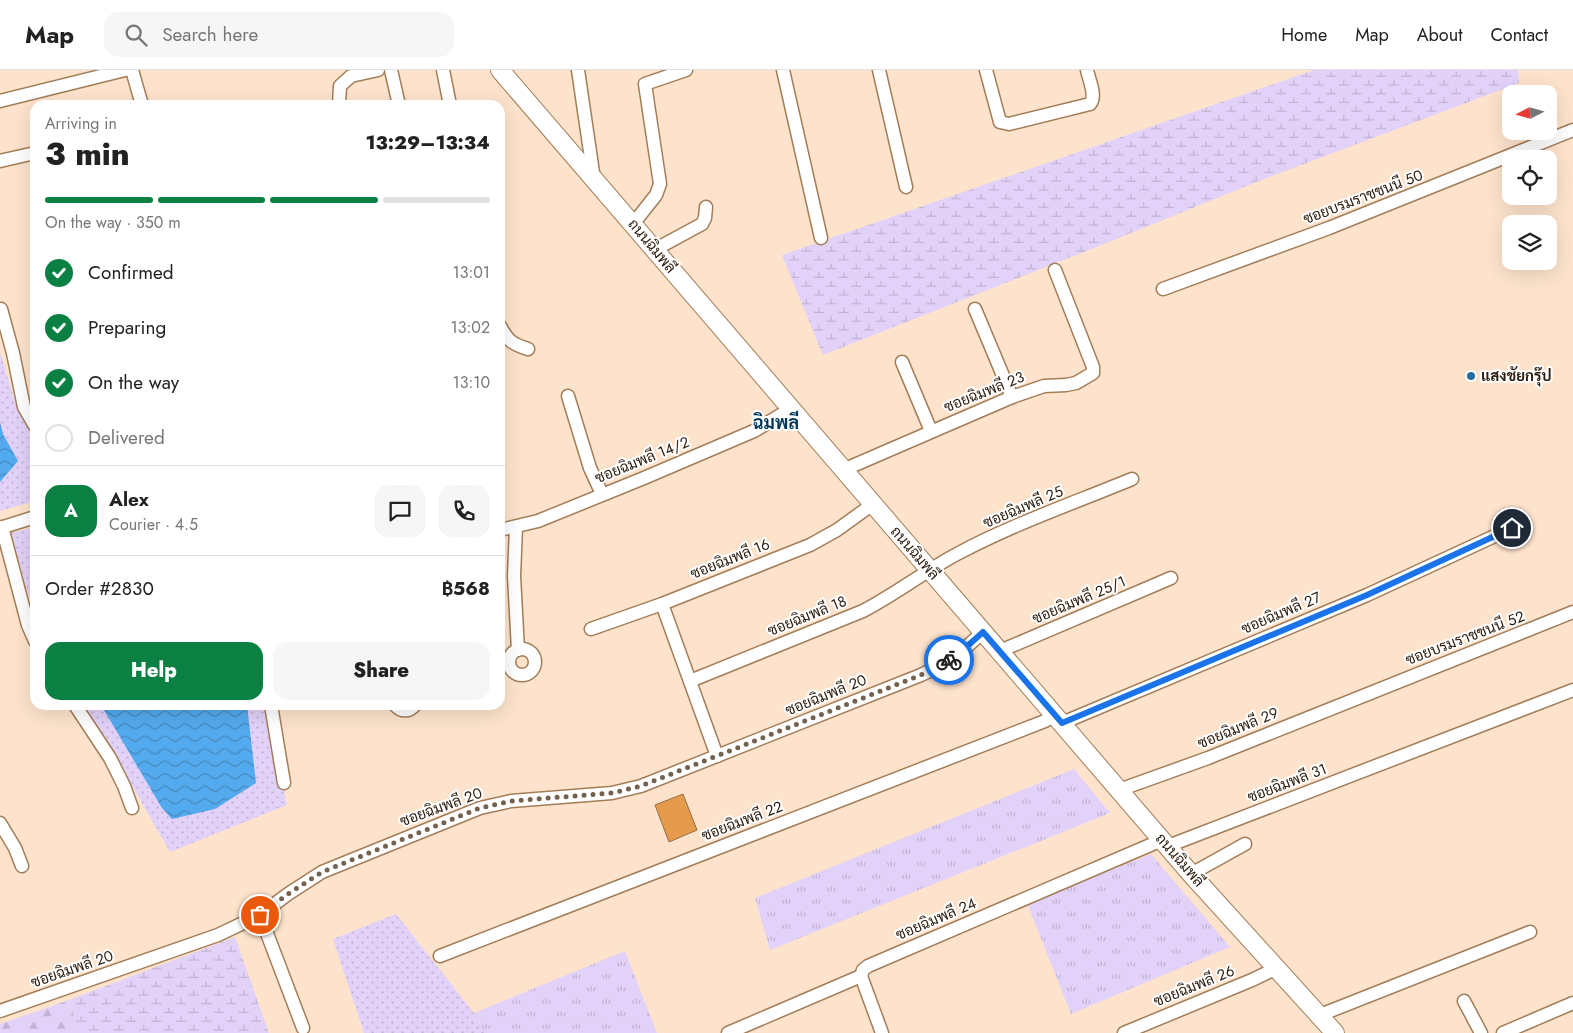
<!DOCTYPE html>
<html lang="en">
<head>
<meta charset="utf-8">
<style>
  :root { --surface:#fff; --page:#f6f6f6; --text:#222; --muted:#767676; --line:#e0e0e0; --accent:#0b8043 }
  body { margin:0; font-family:Jost,Sarabun,sans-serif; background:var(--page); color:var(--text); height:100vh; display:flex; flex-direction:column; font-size:19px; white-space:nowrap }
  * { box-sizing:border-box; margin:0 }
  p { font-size:16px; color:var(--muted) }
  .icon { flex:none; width:28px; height:28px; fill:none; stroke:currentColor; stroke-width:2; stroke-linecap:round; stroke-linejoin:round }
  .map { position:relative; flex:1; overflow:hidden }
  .details { position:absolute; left:30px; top:30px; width:475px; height:610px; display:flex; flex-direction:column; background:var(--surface); border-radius:15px; box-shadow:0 5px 20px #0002 }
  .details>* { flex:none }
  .needle { width:32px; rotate:264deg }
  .controls { position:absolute; left:1502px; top:15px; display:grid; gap:10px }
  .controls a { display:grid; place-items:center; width:55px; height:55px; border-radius:10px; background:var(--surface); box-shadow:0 5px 20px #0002; font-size:25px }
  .pin { position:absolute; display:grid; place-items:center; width:42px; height:42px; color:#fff; margin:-21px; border:2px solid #fff; border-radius:50%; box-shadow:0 1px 5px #0007 }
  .courier { position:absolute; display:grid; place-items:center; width:50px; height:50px; margin:-25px; border:4px solid #1a73e8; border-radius:50%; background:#fff; color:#222; box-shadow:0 1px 6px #0007 }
  .head em { font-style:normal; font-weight:800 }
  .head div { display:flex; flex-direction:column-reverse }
  .head { display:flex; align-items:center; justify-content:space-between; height:85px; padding:0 15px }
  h1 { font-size:32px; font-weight:800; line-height:38px }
  .bar { display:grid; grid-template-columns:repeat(4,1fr); gap:8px 5px; align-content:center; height:60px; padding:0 15px }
  .bar i { height:6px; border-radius:4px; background:var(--line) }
  .bar .current { background:var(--accent) }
  .bar p { grid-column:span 4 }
  .line { display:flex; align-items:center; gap:12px; padding:0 15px; border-top:1px solid var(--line) }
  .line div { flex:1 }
  .round { display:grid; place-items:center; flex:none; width:52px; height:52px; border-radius:15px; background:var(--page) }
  ol { padding:0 15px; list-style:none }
  li { display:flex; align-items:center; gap:15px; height:55px }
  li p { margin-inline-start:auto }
  li .icon { padding:5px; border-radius:50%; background:var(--accent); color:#fff; stroke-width:4 }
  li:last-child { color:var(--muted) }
  li i { width:28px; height:28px; border:2px solid var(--line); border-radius:50% }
  .cta { display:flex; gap:10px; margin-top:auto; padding:10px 15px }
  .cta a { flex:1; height:58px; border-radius:15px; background:var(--accent); color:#fff; font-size:20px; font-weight:800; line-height:58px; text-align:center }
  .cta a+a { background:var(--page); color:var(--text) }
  header { display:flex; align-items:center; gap:30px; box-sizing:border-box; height:70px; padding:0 25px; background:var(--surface); border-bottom:1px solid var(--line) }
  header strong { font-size:24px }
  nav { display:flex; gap:28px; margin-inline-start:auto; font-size:18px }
  .search { width:350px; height:45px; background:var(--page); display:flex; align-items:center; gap:12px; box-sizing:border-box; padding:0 18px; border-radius:15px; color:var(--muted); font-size:19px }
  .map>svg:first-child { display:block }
</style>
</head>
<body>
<header>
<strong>Map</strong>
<div class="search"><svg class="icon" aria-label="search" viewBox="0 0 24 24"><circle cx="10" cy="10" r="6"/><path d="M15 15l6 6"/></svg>Search here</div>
<nav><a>Home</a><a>Map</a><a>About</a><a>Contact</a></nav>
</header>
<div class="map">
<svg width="1573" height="963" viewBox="0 0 1573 963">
  <defs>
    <pattern id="grass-tufts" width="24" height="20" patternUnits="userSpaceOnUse" patternTransform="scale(1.25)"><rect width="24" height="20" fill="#e2d1f8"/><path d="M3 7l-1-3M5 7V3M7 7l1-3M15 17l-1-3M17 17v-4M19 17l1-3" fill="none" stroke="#c2b3d3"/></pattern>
    <pattern id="forest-firs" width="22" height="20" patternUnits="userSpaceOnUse" patternTransform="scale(1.25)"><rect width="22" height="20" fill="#e2d1f8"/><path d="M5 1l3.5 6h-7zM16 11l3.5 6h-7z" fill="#c2b3d3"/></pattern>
    <pattern id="wetland-marsh" width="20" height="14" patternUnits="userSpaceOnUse" patternTransform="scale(1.25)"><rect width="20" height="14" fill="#e2d1f8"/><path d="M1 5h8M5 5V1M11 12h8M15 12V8" fill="none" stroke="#c2b3d3"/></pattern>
    <pattern id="garden-dots" width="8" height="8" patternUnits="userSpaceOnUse" patternTransform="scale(1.25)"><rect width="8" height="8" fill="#e2d1f8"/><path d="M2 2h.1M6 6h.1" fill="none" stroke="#c2b3d3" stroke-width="1.8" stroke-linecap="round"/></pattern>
    <pattern id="water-waves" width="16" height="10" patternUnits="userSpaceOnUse" patternTransform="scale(1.25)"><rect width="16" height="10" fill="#54aaee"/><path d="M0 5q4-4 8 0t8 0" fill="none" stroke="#468abf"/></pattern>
  </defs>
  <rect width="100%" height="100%" fill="#fde3cc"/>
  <g fill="url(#grass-tufts)">
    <polygon points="1074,699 1110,743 770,880 755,828"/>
    <polygon points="1151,784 1230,877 1071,944 1027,833"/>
    <polygon points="625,881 657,963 484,963 474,943"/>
  </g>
  <polygon fill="url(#forest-firs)" points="69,930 79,963 0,963 0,954"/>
  <g fill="url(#wetland-marsh)">
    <polygon points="1314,0 1518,0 1519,13 1259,111 1104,174 823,285 782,185"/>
    <polygon points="235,867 269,963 79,963 69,930"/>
  </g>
  <g fill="url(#garden-dots)">
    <polygon points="0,282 17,338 35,371 35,431 0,441"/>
    <polygon points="35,457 35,547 11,463"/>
    <polygon points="82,635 264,635 287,735 170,782 126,705"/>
    <polygon points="396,844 474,943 484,963 364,963 333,869"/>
  </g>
  <g fill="url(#water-waves)">
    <polygon points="0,352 3,364 18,391 0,412"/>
    <polygon points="101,635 247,635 256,713 215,739 172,749 162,738"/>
  </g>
  <polygon fill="#e69b4c" stroke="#936e49" points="683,724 697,760 669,772 655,735"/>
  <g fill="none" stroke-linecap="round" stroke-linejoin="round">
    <g stroke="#a37d58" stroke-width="15">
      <g id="street">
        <polyline points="132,0 142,35"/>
        <polyline points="391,0 399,35"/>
        <polyline points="443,0 450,35"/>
        <polyline points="578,0 594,109"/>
        <polyline points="783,0 821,168"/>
        <polyline points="879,0 906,117"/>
        <path d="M 986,0 L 1000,52 L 1009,54 L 1090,34 C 1097,26 1089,10 1087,0"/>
        <polyline points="0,31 125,0"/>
        <polyline points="339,35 340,16 351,6 378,0"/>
        <polyline points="0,91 35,83"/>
        <polyline points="633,154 656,125 660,114 645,14 686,0"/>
        <polyline points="654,180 702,154 705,148 706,137"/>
        <polyline points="1163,219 1329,158 1573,60"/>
        <polyline points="1,239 13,283 24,337 35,356"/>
        <polyline points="975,239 1012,327"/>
        <path d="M 500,256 C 508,271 512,274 528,279"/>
        <polyline points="902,292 931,361"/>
        <polyline points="568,326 590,398 602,424"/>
        <polyline points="843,400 1012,327 1044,316 1066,315 1076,313 1093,303 1093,297 1055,200"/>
        <polyline points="2,457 28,555 35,571"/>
        <polyline points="516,457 514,506 518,580"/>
        <polyline points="0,458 35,447"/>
        <polyline points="500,460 538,451 644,408 754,361 792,338"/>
        <polyline points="662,534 717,686"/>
        <polyline points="591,559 662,534 810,475 837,460 873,434"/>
        <circle cx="522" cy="592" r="13"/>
        <polyline points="1000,581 1171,508"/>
        <path d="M 690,611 L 863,541 C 896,524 925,501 957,484 C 1013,454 1074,433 1132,409"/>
        <polyline points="75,635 110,688 124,716 132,738"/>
        <polyline points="271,635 284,713"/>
        <path d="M 395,635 C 401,642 409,642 415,635"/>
        <polyline points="1062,653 1367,525 1512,458"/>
        <polyline points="1119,720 1208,688 1573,542"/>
        <polyline points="0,753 15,778 22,796"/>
        <polyline points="1168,776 1573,620"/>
        <polyline points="1191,804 1245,774"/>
        <polyline points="260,845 303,958"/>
        <polyline points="440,886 1045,651 1054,645"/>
        <polyline points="861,906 882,963"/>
        <polyline points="1464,931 1481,963"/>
        <polyline points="0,941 218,865 260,845 288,824 322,802 480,738 511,731 612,723 641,716 921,605 944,594 962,581 983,562"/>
        <polyline points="1320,945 1530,862"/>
        <polyline points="728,963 861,906 863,900 868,896 1162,770"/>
        <polyline points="1124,963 1252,910 1277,898"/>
        <polyline points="1503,963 1573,933"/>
      </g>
    </g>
    <g stroke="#a37d58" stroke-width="20">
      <polyline id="secondary" points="500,0 1191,804 1335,963"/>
    </g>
    <use href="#street" stroke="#fff" stroke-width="12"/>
    <use href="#secondary" stroke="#fff" stroke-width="18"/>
  </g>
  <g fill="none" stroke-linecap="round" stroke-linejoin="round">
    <polyline stroke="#746250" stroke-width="5" stroke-dasharray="0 9" points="260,845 288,824 322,802 480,738 511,731 612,723 641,716 921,605 949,590"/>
    <polyline stroke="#1a73e8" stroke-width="6" points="949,590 962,581 983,562 1062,653 1367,525 1512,458"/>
  </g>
  <circle fill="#246b9f" stroke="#fff" stroke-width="2" cx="1471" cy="306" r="5"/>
  <g text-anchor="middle" stroke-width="4" stroke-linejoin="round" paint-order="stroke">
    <g font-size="15" fill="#2b1c0d" stroke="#fff">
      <text transform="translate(1363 127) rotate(-21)" y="5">ซอยบรมราชชนนี 50</text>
      <text transform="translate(652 176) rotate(50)" y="5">ถนนฉิมพลี</text>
      <text transform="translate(984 322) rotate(-22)" y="5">ซอยฉิมพลี 23</text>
      <text transform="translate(642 390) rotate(-22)" y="5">ซอยฉิมพลี 14/2</text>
      <text transform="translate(1023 437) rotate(-23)" y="5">ซอยฉิมพลี 25</text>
      <text transform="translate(915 483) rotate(49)" y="5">ถนนฉิมพลี</text>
      <text transform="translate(730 489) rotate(-22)" y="5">ซอยฉิมพลี 16</text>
      <text transform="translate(1079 530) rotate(-23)" y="5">ซอยฉิมพลี 25/1</text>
      <text transform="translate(1281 543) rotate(-23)" y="5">ซอยฉิมพลี 27</text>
      <text transform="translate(807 546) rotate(-22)" y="5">ซอยฉิมพลี 18</text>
      <text transform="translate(1465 568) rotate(-21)" y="5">ซอยบรมราชชนนี 52</text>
      <text transform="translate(826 625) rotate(-22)" y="5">ซอยฉิมพลี 20</text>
      <text transform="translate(1238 658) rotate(-22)" y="5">ซอยฉิมพลี 29</text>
      <text transform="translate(1287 713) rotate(-21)" y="5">ซอยฉิมพลี 31</text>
      <text transform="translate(441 737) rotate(-20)" y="5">ซอยฉิมพลี 20</text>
      <text transform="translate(742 751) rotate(-21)" y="5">ซอยฉิมพลี 22</text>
      <text transform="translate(1180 790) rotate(49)" y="5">ถนนฉิมพลี</text>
      <text transform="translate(936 849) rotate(-23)" y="5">ซอยฉิมพลี 24</text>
      <text transform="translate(72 899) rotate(-19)" y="5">ซอยฉิมพลี 20</text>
      <text transform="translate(1194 916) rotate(-22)" y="5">ซอยฉิมพลี 26</text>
    </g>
    <g font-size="15" font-weight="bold" fill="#2b1c0d" stroke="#fff" text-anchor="start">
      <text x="1481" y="311">แสงชัยกรุ๊ป</text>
    </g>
    <g font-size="18" font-weight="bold" fill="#003558" stroke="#fff">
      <text x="776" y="359">ฉิมพลี</text>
    </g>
  </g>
</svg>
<div class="controls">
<a><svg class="needle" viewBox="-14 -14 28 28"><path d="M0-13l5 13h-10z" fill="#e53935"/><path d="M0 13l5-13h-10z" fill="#767676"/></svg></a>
<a><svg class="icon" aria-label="locate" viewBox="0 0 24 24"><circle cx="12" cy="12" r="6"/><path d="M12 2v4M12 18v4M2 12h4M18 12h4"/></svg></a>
<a><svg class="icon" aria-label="layers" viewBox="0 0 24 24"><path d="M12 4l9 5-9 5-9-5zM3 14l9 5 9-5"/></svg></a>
</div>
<div class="pin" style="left:260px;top:845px;background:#ea580c"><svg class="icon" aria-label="bag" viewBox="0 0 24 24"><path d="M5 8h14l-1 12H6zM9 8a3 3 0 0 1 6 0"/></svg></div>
<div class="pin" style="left:1512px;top:458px;background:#1f2937"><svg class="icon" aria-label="home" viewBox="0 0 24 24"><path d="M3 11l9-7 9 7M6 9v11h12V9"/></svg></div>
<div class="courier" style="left:949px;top:590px"><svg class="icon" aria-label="bike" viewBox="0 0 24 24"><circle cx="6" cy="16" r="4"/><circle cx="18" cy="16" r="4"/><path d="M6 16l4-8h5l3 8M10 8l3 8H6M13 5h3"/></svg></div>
<section class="details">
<div class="head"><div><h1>3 min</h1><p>Arriving in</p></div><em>13:29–13:34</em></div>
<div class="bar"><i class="current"></i><i class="current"></i><i class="current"></i><i></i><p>On the way · 350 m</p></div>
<ol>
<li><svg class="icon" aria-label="check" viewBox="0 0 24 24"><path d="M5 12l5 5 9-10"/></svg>Confirmed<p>13:01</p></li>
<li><svg class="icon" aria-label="check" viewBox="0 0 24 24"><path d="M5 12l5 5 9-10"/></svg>Preparing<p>13:02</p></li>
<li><svg class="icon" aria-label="check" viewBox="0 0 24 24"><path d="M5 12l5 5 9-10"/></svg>On the way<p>13:10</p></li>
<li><i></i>Delivered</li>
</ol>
<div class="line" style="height:90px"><b class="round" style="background:var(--accent);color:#fff">A</b><div><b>Alex</b><p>Courier · 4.5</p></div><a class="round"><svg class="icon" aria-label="chat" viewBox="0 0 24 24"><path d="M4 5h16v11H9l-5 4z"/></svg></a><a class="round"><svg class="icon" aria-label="phone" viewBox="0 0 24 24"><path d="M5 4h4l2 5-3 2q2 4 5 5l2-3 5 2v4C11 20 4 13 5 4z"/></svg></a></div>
<div class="line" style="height:65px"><div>Order #2830</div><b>฿568</b></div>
<div class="cta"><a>Help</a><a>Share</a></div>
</section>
</div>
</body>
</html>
